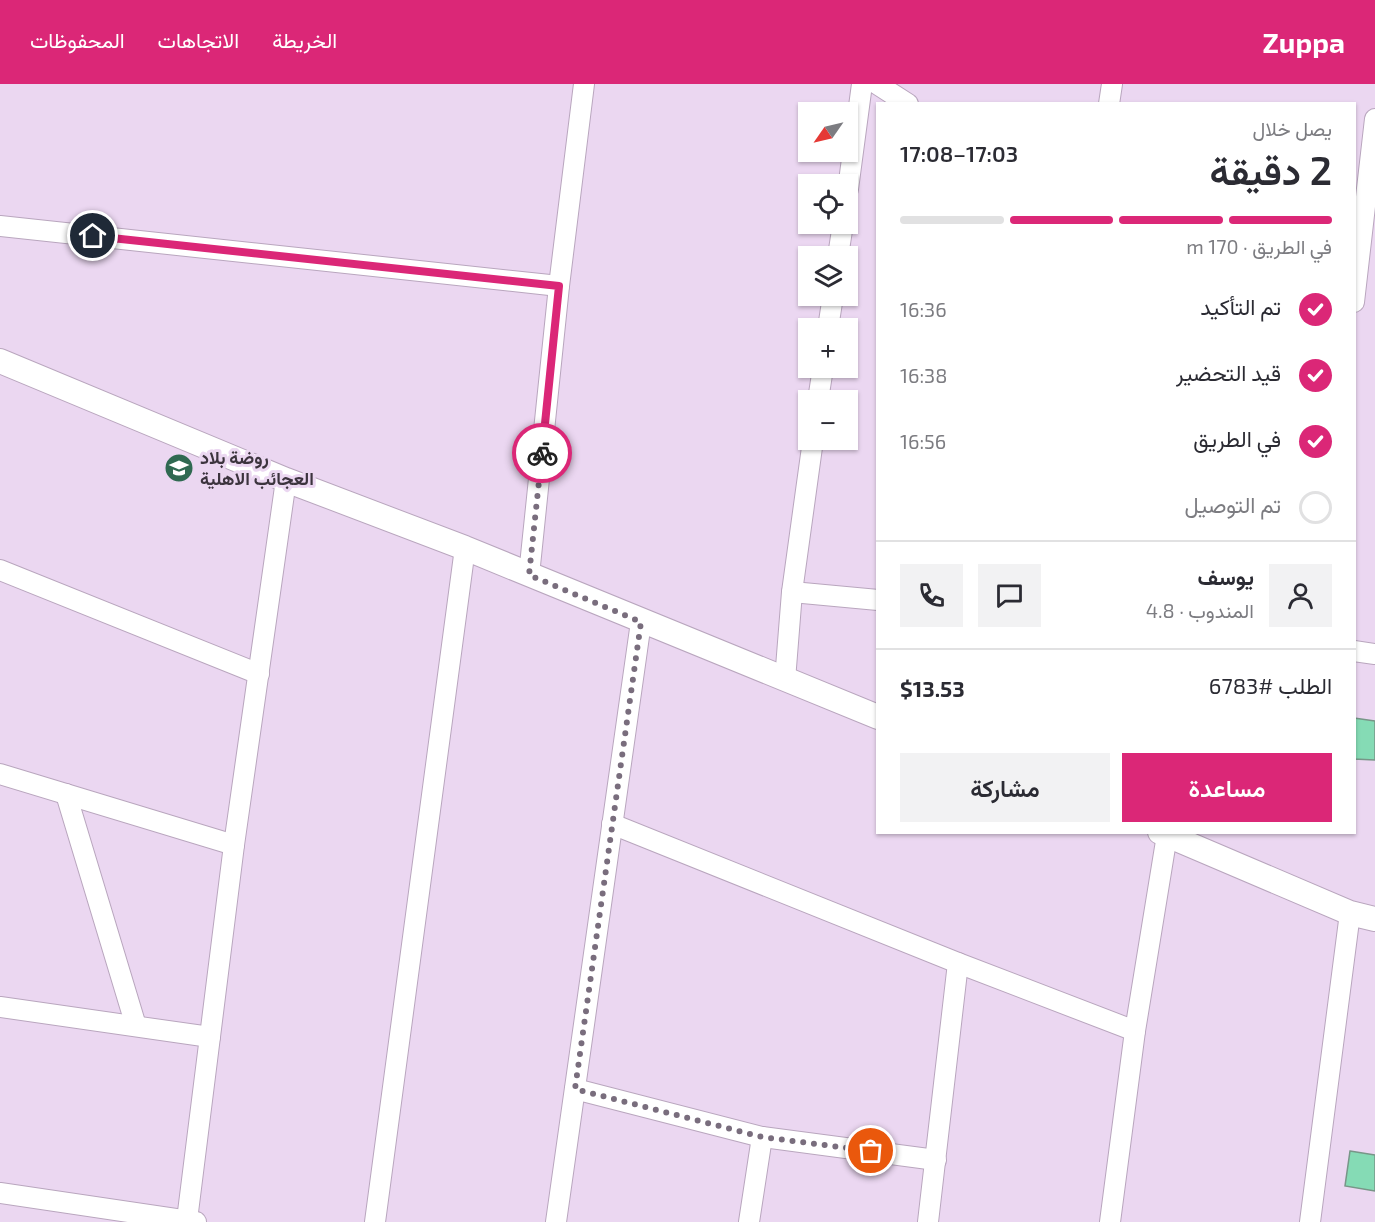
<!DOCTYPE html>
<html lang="ar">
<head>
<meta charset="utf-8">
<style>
  :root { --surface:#fff; --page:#f2f2f3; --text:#2b2b33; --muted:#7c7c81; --line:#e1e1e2; --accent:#db2777 }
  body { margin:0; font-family:"Exo 2",Vazirmatn,sans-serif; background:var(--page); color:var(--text); direction:rtl; height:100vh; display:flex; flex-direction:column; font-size:22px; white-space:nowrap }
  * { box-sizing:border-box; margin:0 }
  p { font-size:20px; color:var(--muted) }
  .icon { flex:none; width:33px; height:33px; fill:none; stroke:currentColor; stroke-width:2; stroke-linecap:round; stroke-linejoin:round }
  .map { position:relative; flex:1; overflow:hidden; direction:ltr }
  .drawer { position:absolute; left:876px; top:18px; width:480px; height:732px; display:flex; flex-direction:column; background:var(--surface); border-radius:0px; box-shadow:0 2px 4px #0004; direction:rtl }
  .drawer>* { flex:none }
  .needle { width:39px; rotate:236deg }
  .controls { position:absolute; left:798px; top:18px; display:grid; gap:12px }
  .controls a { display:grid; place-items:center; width:60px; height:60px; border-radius:0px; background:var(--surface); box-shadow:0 2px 4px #0004; font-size:30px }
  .pin { position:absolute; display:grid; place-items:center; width:51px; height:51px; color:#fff; margin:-26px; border:3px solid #fff; border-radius:50%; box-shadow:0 2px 6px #0007 }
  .courier { position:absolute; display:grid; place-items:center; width:60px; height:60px; margin:-30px; border:4px solid #db2777; border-radius:50%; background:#fff; color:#222; box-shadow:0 2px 8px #0007 }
  .headline em { font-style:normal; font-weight:600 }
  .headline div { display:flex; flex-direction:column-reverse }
  .headline { display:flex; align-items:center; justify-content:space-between; height:102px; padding:0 24px }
  h1 { font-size:39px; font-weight:600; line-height:45px }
  .bar { display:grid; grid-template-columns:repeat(4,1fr); gap:9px 6px; align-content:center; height:72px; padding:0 24px }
  .bar i { height:8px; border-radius:4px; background:var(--line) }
  .bar .active { background:var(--accent) }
  .bar p { grid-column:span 4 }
  .line { display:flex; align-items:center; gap:15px; padding:0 24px; border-top:2px solid var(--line) }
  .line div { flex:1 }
  .round { display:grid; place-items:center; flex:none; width:63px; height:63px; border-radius:0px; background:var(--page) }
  ol { padding:0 24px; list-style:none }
  li { display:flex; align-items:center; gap:18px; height:66px }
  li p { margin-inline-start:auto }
  li .icon { padding:6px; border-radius:50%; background:var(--accent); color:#fff; stroke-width:4 }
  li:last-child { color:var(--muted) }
  li i { width:33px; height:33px; border:3px solid var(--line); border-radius:50% }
  .button { display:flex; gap:12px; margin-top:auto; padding:12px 24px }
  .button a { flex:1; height:69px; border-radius:0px; background:var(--accent); color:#fff; font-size:24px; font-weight:600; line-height:69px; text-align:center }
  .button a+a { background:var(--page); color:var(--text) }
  header { display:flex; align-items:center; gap:36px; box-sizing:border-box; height:84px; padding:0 30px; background:var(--accent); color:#fff }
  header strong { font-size:28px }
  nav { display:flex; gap:33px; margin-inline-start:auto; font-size:21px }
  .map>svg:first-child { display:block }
</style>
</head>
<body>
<header>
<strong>Zuppa</strong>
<nav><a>الخريطة</a><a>الاتجاهات</a><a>المحفوظات</a></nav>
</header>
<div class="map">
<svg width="1375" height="1138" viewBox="0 0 1375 1138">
  <rect width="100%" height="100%" fill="#ebd7f1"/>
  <g fill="#85dbb5" stroke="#789688" stroke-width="1.5">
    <polygon points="1354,634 1375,637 1375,676 1354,675"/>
    <polygon points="1350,1067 1375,1071 1375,1107 1345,1102"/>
  </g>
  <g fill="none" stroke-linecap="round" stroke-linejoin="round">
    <g stroke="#b9a6be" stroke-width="22">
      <g id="minor">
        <polyline points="877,0 908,20"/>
        <polyline points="1109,20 1112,0"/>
        <polyline points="848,105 862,0"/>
        <polyline points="0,142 559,202"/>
        <polyline points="838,172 843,140"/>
        <polyline points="1354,218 1375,35"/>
        <polyline points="828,244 833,212"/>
        <polyline points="818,316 823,284"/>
        <polyline points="0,486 259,590"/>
        <polyline points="529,491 559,202 584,0"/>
        <polyline points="792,508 878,516"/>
        <polyline points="1354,567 1375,570"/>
        <polyline points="785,596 792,508 813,356"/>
        <polyline points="0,690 234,761"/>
        <polyline points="66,710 136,942"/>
        <polyline points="612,740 958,879 1135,947"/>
        <polyline points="0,923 210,953"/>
        <polyline points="575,1005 762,1053 936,1076"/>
        <polyline points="0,1109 196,1138"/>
        <polyline points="187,1136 234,761 286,396"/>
        <polyline points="375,1138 465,464"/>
        <polyline points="556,1138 641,538"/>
        <polyline points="749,1138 762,1053"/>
        <polyline points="928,1138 958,879"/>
        <polyline points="1110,1138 1135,947 1167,751"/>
        <polyline points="1310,1138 1350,829"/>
      </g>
    </g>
    <g stroke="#b9a6be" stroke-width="26">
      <g id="tertiary">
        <polyline points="0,277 286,396 465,464 878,633"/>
        <polyline points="1160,748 1350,829 1375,835"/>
      </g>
    </g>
    <use href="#minor" stroke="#fff" stroke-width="20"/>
    <use href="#tertiary" stroke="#fff" stroke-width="24"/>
  </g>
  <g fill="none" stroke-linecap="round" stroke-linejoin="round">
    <polyline stroke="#796d7d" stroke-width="6" stroke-dasharray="0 10.8" points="542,369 529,491 641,538 575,1005 762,1053 871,1067"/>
    <polyline stroke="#db2777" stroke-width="8" points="93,152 559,202 542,369"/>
  </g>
  <defs>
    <g id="school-disc" transform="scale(1.5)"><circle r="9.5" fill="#2f6951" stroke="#ebd7f1"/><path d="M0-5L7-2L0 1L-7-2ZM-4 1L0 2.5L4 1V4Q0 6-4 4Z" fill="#fff"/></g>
  </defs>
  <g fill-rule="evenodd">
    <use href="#school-disc" x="179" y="384"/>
  </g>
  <g text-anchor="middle" stroke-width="6" stroke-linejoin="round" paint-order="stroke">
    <g font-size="18" font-weight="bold" fill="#3c343e" stroke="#ebd7f1" text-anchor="start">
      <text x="200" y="380">روضة بلاد<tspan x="200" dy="21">العجائب الاهلية</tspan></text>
    </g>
  </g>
</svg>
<div class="controls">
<a><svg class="needle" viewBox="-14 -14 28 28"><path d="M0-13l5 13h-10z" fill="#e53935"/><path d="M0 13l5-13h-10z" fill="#7c7c81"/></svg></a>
<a><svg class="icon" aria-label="locate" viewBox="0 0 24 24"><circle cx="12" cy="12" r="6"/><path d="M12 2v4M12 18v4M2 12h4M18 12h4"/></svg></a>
<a><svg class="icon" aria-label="layers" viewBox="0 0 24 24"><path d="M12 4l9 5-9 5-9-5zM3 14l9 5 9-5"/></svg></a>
<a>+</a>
<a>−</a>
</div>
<div class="pin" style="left:871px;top:1067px;background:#ea580c"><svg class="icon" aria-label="bag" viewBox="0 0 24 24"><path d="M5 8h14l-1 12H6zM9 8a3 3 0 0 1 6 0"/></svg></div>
<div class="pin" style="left:93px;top:152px;background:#1f2937"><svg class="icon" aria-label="home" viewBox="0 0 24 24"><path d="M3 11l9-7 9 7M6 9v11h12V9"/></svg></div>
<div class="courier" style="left:542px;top:369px"><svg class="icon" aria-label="bike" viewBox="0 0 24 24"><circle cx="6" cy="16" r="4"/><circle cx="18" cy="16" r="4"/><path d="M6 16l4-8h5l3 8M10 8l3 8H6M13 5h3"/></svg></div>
<section class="drawer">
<div class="headline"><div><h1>2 دقيقة</h1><p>يصل خلال</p></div><em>17:03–17:08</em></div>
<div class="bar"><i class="active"></i><i class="active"></i><i class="active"></i><i></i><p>في الطريق · 170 m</p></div>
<ol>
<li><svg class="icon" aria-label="check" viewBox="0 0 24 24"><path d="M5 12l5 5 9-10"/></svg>تم التأكيد<p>16:36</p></li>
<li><svg class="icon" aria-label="check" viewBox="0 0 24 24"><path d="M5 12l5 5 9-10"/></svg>قيد التحضير<p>16:38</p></li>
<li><svg class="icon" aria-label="check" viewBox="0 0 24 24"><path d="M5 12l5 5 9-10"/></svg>في الطريق<p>16:56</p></li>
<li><i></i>تم التوصيل</li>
</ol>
<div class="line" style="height:108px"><a class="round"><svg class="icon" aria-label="person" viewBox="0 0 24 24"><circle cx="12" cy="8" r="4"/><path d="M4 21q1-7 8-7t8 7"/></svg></a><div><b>يوسف</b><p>المندوب · 4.8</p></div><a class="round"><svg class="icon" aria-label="chat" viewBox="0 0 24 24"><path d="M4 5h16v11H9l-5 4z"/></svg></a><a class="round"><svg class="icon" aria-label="phone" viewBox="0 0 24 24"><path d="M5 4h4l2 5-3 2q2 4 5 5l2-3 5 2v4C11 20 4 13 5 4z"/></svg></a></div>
<div class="line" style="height:78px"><div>الطلب #6783</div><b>$13.53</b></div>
<div class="button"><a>مساعدة</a><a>مشاركة</a></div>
</section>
</div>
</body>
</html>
